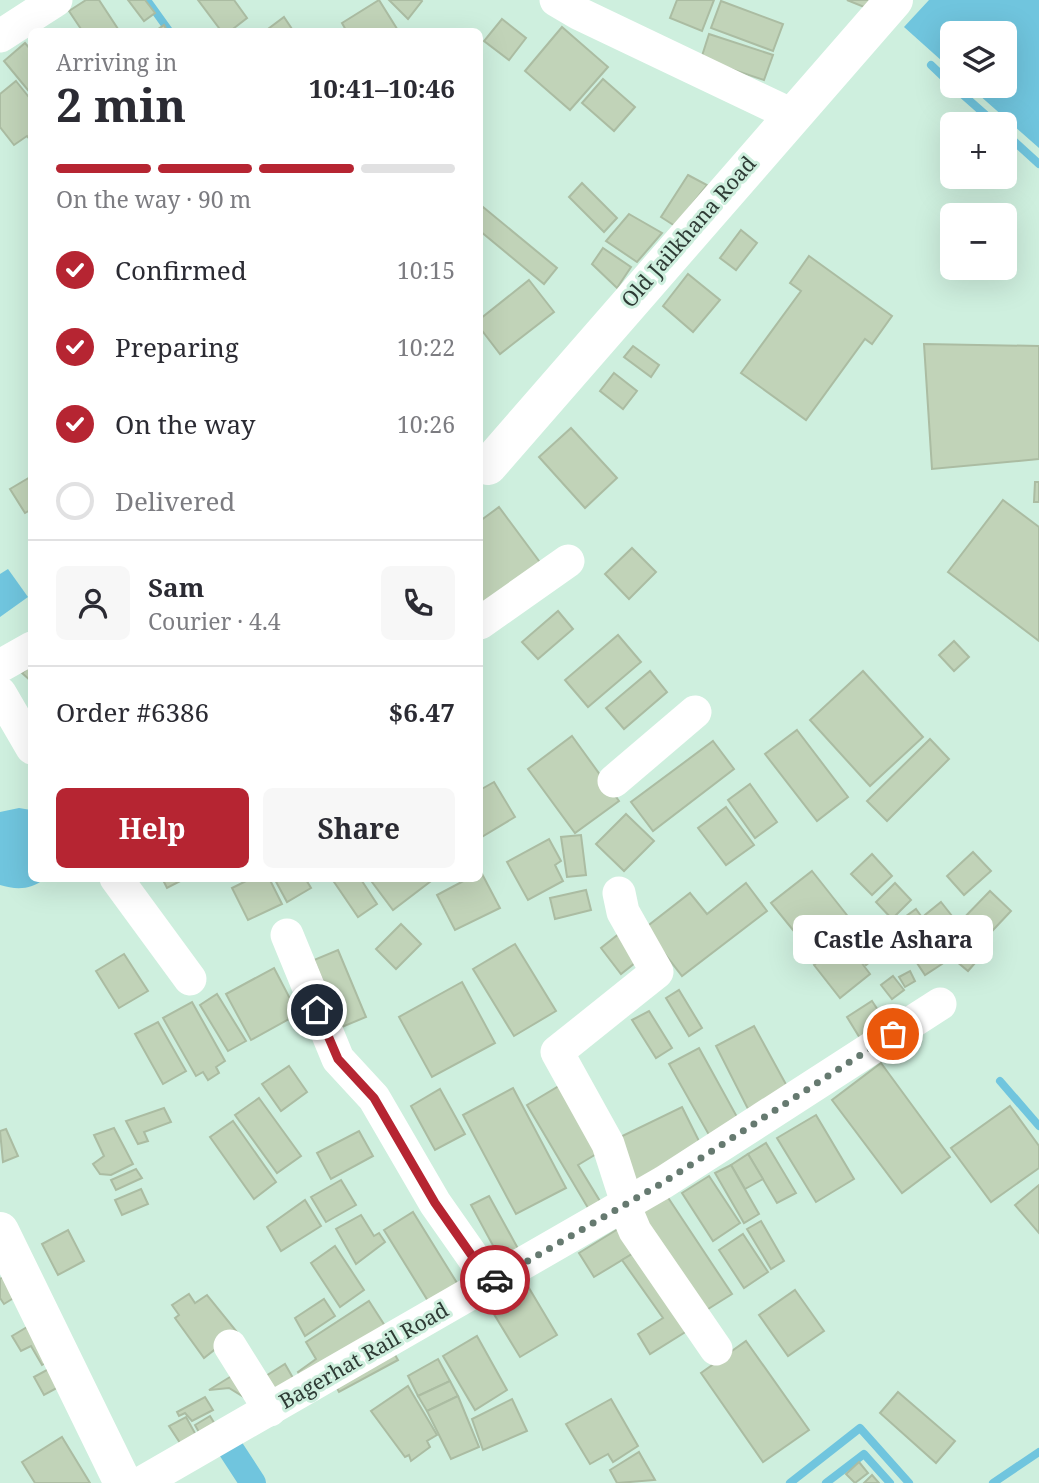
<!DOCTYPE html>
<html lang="en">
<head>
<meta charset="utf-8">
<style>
  :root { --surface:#fff; --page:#f7f7f7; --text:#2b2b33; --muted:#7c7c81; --line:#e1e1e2; --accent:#b62532 }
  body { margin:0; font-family:"Noto Serif",serif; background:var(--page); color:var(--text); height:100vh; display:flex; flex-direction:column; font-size:26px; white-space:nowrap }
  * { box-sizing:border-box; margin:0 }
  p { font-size:23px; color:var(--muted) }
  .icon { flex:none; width:38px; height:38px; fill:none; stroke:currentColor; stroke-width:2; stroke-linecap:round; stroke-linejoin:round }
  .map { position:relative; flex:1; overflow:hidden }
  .details { position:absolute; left:28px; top:28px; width:455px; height:854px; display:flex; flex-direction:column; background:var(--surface); border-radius:10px; box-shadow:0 7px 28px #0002 }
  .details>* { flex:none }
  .controls { position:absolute; left:940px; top:21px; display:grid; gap:14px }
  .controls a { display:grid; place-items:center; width:77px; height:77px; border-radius:10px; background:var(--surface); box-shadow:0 7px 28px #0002; font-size:35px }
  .pin { position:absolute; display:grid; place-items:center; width:60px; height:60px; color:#fff; margin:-30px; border:4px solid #fff; border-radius:50%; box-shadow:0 2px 7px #0007 }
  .courier { position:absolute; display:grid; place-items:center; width:70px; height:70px; margin:-35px; border:5px solid #b62532; border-radius:50%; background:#fff; color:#222; box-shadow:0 2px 9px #0007 }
  .bubble { position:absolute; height:49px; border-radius:10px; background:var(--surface); box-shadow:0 7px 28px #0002; font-size:23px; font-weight:700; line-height:49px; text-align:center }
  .overview em { font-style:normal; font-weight:700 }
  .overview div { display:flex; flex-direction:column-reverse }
  .overview { display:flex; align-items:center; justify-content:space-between; height:119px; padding:0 28px }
  h1 { font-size:46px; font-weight:700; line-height:52px }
  .bar { display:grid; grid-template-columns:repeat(4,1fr); gap:10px 7px; align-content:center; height:84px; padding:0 28px }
  .bar i { height:9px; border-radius:5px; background:var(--line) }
  .bar .selected { background:var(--accent) }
  .bar p { grid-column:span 4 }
  .line { display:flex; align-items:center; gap:18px; padding:0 28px; border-top:2px solid var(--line) }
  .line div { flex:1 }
  .round { display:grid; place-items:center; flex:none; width:74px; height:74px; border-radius:10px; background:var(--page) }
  ol { padding:0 28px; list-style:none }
  li { display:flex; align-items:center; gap:21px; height:77px }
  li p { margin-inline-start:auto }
  li .icon { padding:7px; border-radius:50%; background:var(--accent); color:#fff; stroke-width:4 }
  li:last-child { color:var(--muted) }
  li i { width:38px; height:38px; border:4px solid var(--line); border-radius:50% }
  .button { display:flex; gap:14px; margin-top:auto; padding:14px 28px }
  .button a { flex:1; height:80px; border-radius:10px; background:var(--accent); color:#fff; font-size:28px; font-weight:700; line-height:80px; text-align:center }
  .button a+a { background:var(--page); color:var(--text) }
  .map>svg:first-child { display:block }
</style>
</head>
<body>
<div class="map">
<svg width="1039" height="1483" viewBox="0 0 1039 1483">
  <rect width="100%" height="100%" fill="#ceefde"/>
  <g fill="#70c5de">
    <polygon points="929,0 1039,0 1039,148 969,86 1004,86 1004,33 952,33 952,70 904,27"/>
    <polygon points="8,569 28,597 0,617 0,574"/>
    <path d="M 19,808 L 31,810 L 32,878 L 44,879 C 31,890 16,890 0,885 L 0,812 Z"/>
  </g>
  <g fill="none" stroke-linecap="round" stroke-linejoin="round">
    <g stroke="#70c5de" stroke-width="8">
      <polyline points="147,0 170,32"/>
      <polyline points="931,65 952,85"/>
      <polyline points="953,86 996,124"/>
      <polyline points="1004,132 1039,164"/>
      <polyline points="1000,1081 1039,1126"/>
      <polyline points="790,1483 860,1428 909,1483"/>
      <polyline points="826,1483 864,1454 890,1483"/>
      <polyline points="993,1483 1039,1452"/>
    </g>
    <polyline stroke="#70c5de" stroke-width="26" points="221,1434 253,1483"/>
  </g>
  <g fill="#c1d3b8" stroke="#abbca2" stroke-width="2">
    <polygon points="86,0 99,0 120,32 83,32 69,11"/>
    <polygon points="128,0 145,0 155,13 144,21"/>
    <polygon points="198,0 234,0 247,18 229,32 222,32"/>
    <polygon points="379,0 399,32 347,32 342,23"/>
    <polygon points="389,0 421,0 422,1 408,19"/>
    <polygon points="677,0 714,0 702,31 670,18"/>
    <polygon points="847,0 873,0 869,9"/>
    <polygon points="721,1 783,24 773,51 711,28"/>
    <polygon points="284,17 294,32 264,32"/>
    <polygon points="502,19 526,38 509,60 484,41"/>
    <polygon points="164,25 168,32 154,32"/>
    <polygon points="562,27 608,67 570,110 525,71"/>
    <polygon points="709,34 773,55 764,80 701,59"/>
    <polygon points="25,43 32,51 32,95 4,61"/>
    <polygon points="603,79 635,107 614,131 582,103"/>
    <polygon points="16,81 32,101 32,142 27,136 14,145 0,127 0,94"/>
    <polygon points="688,175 707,185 675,226 661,217"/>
    <polygon points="582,183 617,218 604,232 569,197"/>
    <polygon points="483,207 557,268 544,284 480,231 480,212"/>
    <polygon points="629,214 662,233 637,262 606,241"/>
    <polygon points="741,230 757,243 736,270 720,258"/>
    <polygon points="603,248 631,267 617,288 592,264"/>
    <polygon points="809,256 892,316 872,344 865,339 806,420 741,373 801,291 790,283"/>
    <polygon points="688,274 720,300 693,332 663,306"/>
    <polygon points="529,280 554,312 500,354 480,328 480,319"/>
    <polygon points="924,344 1039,346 1039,459 932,469"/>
    <polygon points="633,346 659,365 651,377 624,357"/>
    <polygon points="614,373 637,391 623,409 600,391"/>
    <polygon points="571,428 617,478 585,508 539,457"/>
    <polygon points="32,476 32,509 25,513 10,489"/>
    <polygon points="1035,482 1039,482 1039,502 1034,502"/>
    <polygon points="1003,500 1039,527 1039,641 948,572"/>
    <polygon points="499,507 542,565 480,611 480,521"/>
    <polygon points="632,548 656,572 629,599 605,574"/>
    <polygon points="558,611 573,629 538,659 522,642"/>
    <polygon points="618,635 641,662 588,707 565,680"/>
    <polygon points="954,641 969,657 954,671 939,655"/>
    <polygon points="32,664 32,682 22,673"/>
    <polygon points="650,671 667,692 624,729 606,708"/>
    <polygon points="863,671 923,737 870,786 810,720"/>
    <polygon points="797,730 848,797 817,821 765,754"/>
    <polygon points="572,736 619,801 575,833 528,769"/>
    <polygon points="930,739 949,759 887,821 867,801"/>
    <polygon points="713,741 734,769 653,831 631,802"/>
    <polygon points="494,782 515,817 480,838 480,790"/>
    <polygon points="750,784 777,822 755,838 728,800"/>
    <polygon points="726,807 754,845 726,865 698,828"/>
    <polygon points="626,814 654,841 624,871 596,844"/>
    <polygon points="581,835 586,875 567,877 561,837"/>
    <polygon points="549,839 561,861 555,865 563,881 528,900 507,862"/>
    <polygon points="973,852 991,871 964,895 947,876"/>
    <polygon points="872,854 892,876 872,895 851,874"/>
    <polygon points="812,871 850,919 810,951 771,903"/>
    <polygon points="481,872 500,908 455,930 437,895 469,878 480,878"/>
    <polygon points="162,878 186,878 167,888"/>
    <polygon points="252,878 269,878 282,904 248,920 232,888"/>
    <polygon points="274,878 305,878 311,888 287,902"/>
    <polygon points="360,878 377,904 358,917 332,879"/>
    <polygon points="369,878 435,878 393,910"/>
    <polygon points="746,883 767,911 682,976 645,928 690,893 707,914"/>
    <polygon points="895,883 911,900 892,919 876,902"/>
    <polygon points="586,890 591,910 555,919 550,898"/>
    <polygon points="990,891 1011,911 979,945 958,924"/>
    <polygon points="941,902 956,921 941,934 925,915"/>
    <polygon points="916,909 931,930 916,940 902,919"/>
    <polygon points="401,924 421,944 396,969 376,949"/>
    <polygon points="871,931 885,950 866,965 851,946"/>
    <polygon points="620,933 640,959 621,974 601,948"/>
    <polygon points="956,934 981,956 968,971 943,950"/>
    <polygon points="515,944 556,1011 514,1036 473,969"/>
    <polygon points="932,948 942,964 925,975 915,960"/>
    <polygon points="338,950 366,1017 342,1027 314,960"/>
    <polygon points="832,950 840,959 852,950 870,974 840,998 814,965"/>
    <polygon points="124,954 148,991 119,1008 96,971"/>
    <polygon points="274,968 298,1014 251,1040 226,994"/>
    <polygon points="910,971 915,981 905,987 899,977"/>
    <polygon points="893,976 904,990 892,999 881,985"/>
    <polygon points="462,982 495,1043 432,1077 399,1017"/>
    <polygon points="679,990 702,1028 689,1036 666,998"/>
    <polygon points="217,994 246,1041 228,1051 200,1005"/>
    <polygon points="872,1001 889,1027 863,1043 847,1017"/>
    <polygon points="192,1002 225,1061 216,1067 219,1073 208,1080 203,1072 196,1076 163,1018"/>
    <polygon points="649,1011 672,1048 656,1058 632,1020"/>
    <polygon points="158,1022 186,1071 163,1084 135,1034"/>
    <polygon points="754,1026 788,1088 748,1109 716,1046"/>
    <polygon points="699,1048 742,1126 713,1142 669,1064"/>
    <polygon points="881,1063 950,1157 902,1193 832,1100"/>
    <polygon points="289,1066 307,1092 281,1111 262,1084"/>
    <polygon points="564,1083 603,1150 578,1165 603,1206 591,1213 527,1105"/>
    <polygon points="513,1088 566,1188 516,1214 463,1115"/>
    <polygon points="440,1089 465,1134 435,1150 411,1106"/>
    <polygon points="259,1098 301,1156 277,1173 235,1115"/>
    <polygon points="1010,1106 1039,1146 1039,1168 991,1202 951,1148"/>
    <polygon points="682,1107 703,1149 633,1183 612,1141"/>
    <polygon points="164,1108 171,1122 144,1132 148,1141 138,1144 126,1121"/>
    <polygon points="816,1115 854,1179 816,1202 777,1138"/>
    <polygon points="233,1121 276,1182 254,1199 210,1137"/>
    <polygon points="114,1128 133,1164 111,1175 100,1174 93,1164 104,1156 94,1135"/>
    <polygon points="6,1129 18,1156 3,1162 0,1131"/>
    <polygon points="359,1131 373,1156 331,1179 317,1153"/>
    <polygon points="766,1143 796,1193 777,1203 748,1154"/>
    <polygon points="748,1154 763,1179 745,1189 731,1165"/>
    <polygon points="731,1165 759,1214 744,1223 715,1173"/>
    <polygon points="136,1169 142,1178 116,1190 111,1180"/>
    <polygon points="709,1176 740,1223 713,1241 682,1193"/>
    <polygon points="341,1180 356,1205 326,1222 311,1197"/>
    <polygon points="1039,1185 1039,1233 1015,1205"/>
    <polygon points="141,1189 148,1204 122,1215 115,1200"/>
    <polygon points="489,1196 521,1254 503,1264 471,1205"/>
    <polygon points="667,1196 732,1294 697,1316 632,1218"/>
    <polygon points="305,1200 321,1226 281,1251 267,1227"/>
    <polygon points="413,1212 462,1291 433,1309 384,1230"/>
    <polygon points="361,1215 374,1236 379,1233 385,1242 356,1264 336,1229"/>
    <polygon points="761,1221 784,1261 771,1269 747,1229"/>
    <polygon points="626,1224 642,1248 594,1277 579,1253"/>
    <polygon points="68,1230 84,1261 58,1275 42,1244"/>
    <polygon points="743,1234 768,1272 744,1288 719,1250"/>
    <polygon points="335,1246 364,1290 340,1307 311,1263"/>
    <polygon points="642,1248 695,1326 650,1354 638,1334 663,1318 622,1260"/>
    <polygon points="13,1271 25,1291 4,1304 0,1298 0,1279"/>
    <polygon points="523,1278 557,1335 520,1357 486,1301"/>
    <polygon points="795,1290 824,1331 788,1356 759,1315"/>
    <polygon points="189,1294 195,1303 207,1295 237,1332 204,1358 175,1318 179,1315 172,1305"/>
    <polygon points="324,1299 335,1316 305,1336 295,1318"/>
    <polygon points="369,1301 387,1329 305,1384 298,1372 316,1359 306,1342"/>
    <polygon points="39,1320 59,1355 42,1365 31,1346 21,1351 12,1336"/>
    <polygon points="477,1336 507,1390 475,1410 443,1356"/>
    <polygon points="746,1341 809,1430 763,1462 701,1373"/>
    <polygon points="391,1348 398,1360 339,1392 332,1379"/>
    <polygon points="438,1359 450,1381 418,1396 408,1376"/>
    <polygon points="285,1364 297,1385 273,1400 261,1379"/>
    <polygon points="56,1365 66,1383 44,1395 34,1377"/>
    <polygon points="238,1372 265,1410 229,1388 209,1390"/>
    <polygon points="450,1381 458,1396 427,1411 418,1396"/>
    <polygon points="408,1386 437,1435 427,1441 430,1447 411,1461 409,1455 405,1457 371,1411"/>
    <polygon points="898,1392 955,1441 936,1463 880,1413"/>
    <polygon points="458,1396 479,1447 451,1459 427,1411"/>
    <polygon points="205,1397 213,1410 192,1421 185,1413 179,1416 177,1412"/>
    <polygon points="512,1399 527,1431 483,1450 472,1419"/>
    <polygon points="611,1399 638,1446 613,1462 608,1454 590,1464 566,1424"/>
    <polygon points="210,1416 221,1434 205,1443 195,1425"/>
    <polygon points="186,1417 201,1444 186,1452 169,1426"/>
    <polygon points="62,1437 90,1483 35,1483 22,1462"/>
    <polygon points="639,1452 655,1480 617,1483 610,1470"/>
    <polygon points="859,1462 868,1473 855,1483 846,1474"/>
    <polygon points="872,1475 879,1483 864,1483"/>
  </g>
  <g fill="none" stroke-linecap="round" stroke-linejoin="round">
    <g stroke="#fff" stroke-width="33">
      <polyline points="556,0 578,13 792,115"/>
      <polyline points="0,36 56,0"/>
      <polyline points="480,623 568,561"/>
      <polyline points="0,666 32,648"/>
      <polyline points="0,693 32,748"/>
      <polyline points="614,781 695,712"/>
      <polyline points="116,878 190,979"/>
      <polyline points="619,893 623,912 657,972 557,1052 608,1144 627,1203"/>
      <polyline points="287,935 338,1059 374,1098 435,1203 491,1283"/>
      <polyline points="624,1205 635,1231 716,1349"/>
      <polyline points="230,1346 270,1410"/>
      <polyline points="141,1483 664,1182 940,1004"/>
    </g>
    <g stroke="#fff" stroke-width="38">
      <polyline points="488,466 894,0"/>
      <polyline points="0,1231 123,1483"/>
    </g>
  </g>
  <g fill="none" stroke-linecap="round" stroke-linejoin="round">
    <polyline stroke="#667a70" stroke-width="7" stroke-dasharray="0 12.6" points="495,1280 664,1182 893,1034"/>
    <polyline stroke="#b62532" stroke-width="9" points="317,1010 338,1059 374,1098 435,1203 491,1283 495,1280"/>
  </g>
  <g text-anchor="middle" stroke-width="6" stroke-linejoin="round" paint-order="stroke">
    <g font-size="21" fill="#2e3b35" stroke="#ceefde">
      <text transform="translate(689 232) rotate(-49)" y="7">Old Jailkhana Road</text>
      <text transform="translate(364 1356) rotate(-30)" y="7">Bagerhat Rail Road</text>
    </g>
  </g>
</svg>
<div class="controls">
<a><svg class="icon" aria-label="layers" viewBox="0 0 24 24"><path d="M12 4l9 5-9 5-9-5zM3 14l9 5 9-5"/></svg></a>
<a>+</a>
<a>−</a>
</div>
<div class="pin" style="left:893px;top:1034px;background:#ea580c"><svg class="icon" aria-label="bag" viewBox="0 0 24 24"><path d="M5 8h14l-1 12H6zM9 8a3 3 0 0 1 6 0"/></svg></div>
<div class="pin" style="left:317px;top:1010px;background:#1f2937"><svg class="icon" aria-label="home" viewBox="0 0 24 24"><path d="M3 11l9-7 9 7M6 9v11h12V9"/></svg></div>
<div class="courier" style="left:495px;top:1280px"><svg class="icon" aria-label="car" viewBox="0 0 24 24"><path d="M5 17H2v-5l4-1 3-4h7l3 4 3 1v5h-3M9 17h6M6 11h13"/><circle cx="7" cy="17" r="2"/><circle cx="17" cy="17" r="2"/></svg></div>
<div class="bubble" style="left:793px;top:915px;width:200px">Castle Ashara</div>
<section class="details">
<div class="overview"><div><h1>2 min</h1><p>Arriving in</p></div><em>10:41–10:46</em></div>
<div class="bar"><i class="selected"></i><i class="selected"></i><i class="selected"></i><i></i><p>On the way · 90 m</p></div>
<ol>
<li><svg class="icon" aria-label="check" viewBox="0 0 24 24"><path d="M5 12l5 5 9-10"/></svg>Confirmed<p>10:15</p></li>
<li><svg class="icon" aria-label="check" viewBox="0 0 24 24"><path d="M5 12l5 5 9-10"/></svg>Preparing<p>10:22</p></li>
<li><svg class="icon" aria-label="check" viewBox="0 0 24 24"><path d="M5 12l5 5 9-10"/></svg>On the way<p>10:26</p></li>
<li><i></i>Delivered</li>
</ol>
<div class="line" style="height:126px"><a class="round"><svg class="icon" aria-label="person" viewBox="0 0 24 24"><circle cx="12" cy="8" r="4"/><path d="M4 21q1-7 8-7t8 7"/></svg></a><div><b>Sam</b><p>Courier · 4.4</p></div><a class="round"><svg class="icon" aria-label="phone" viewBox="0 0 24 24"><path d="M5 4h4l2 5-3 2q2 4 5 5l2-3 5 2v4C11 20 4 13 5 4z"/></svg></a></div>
<div class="line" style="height:91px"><div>Order #6386</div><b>$6.47</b></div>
<div class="button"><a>Help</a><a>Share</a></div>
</section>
</div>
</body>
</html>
